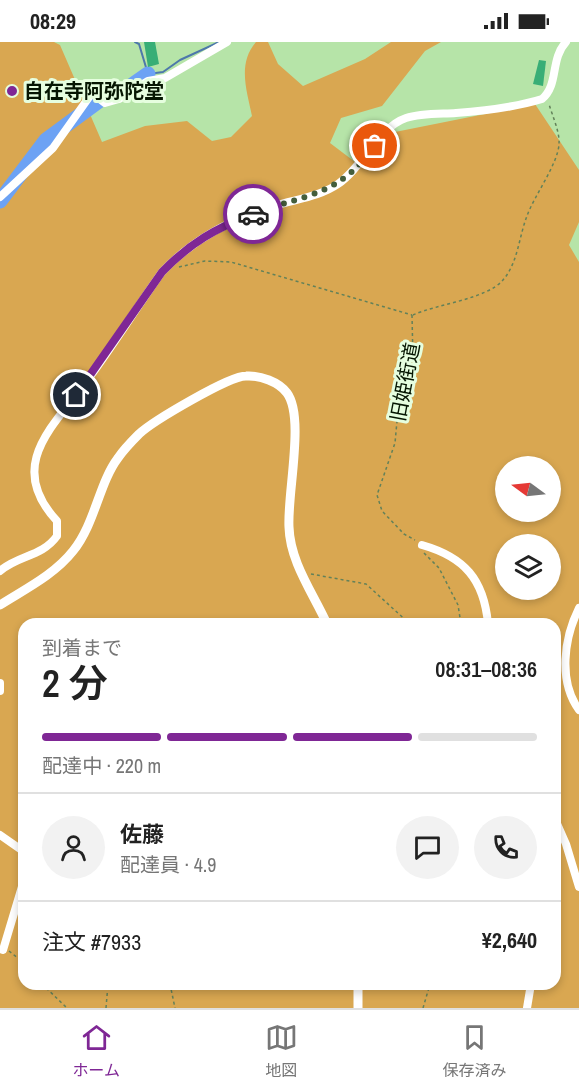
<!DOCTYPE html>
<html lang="ja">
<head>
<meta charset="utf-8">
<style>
  :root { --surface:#fff; --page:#f2f2f2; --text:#222; --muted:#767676; --line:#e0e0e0; --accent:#7f2795 }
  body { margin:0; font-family:"Archivo Narrow","Noto Sans JP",sans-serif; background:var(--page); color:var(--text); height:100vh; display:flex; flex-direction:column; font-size:22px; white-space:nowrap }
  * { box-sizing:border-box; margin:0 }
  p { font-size:20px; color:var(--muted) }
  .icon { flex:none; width:33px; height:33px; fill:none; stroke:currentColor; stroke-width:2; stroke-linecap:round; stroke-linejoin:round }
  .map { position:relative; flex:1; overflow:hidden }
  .panel { position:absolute; left:18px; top:576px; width:543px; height:372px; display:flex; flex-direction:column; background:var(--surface); border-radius:18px; box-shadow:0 3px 9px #0003 }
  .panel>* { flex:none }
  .needle { width:39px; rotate:285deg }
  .controls { position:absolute; left:495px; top:414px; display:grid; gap:12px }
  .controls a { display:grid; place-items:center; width:66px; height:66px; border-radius:50%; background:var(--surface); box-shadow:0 3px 9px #0003; font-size:30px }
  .pin { position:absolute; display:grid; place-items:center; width:51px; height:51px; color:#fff; margin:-26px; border:3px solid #fff; border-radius:50%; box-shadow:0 2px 6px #0007 }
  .courier { position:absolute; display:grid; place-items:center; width:60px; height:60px; margin:-30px; border:4px solid #7f2795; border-radius:50%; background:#fff; color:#222; box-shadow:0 2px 8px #0007 }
  .overview em { font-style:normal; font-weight:600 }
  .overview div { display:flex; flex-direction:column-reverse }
  .overview { display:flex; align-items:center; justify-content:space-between; height:102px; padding:0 24px }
  h1 { font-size:39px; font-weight:600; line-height:45px }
  .bar { display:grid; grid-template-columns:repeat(4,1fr); gap:9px 6px; align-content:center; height:72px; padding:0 24px }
  .bar i { height:8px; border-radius:4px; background:var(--line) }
  .bar .on { background:var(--accent) }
  .bar p { grid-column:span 4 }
  .line { display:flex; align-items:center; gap:15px; padding:0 24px; border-top:2px solid var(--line) }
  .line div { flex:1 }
  .round { display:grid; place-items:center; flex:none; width:63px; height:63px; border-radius:32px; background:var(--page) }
  .status { display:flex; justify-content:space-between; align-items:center; height:42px; padding:0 30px; background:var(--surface); direction:ltr }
  .status svg { height:16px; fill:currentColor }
  .menu { display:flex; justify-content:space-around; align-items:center; height:84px; border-top:2px solid var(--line); background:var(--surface); font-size:16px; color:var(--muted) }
  .menu a { display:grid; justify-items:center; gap:3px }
  .menu .on { color:var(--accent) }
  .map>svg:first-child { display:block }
</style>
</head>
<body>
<div class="status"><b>08:29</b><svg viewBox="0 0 49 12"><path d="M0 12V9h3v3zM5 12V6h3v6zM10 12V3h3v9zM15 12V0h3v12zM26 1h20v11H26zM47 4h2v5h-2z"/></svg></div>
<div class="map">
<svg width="579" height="966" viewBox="0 0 579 966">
  <rect width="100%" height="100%" fill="#b6e4a8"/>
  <path fill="#d9a751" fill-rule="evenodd" d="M 0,0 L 54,0 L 60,3 L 102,100 L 145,84 L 187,79 L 212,99 L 231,95 L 252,74 C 247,49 237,22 256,0 L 268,0 L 278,22 L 303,44 L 365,17 L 391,0 L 441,0 L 425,9 L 382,64 L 341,76 L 330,101 L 359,123 L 395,90 L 535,62 L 579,128 L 579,180 L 569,203 L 579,220 L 579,966 L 0,966 ZM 506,424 L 550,424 L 550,470 L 506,470 ZM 506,502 L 550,502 L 550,548 L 506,548 ZM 24,582 L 555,582 L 555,942 L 24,942 Z"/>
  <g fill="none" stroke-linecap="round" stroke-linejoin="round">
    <polyline stroke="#4d78ab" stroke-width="2" points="135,0 139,2 148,32 163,30 180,18 219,0"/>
    <polyline stroke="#6ca2f4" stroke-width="15" points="0,159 46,98 103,56 121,51 148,32"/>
  </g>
  <g fill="#38ae76">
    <polygon points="144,0 155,0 159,22 148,25"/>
    <polygon points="539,18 546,19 543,44 533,42"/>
  </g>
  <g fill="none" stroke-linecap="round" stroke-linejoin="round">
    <g stroke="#628159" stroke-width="1.5" stroke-dasharray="3 3" stroke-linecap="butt">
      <polyline points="179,225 205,219 231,220 412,273"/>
      <polyline points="412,273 413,319 399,357 395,401 377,453 382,469 404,492 415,498"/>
      <path d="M 413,273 C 437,262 487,257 503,238 C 518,221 519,194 527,174 C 534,154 558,122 559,102 C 560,90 552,73 549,62"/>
      <polyline points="424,511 439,526 458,563 461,582"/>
      <polyline points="311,532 366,542 410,582"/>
      <polyline points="9,909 24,921"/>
      <polyline points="42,942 67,966"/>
      <polyline points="170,942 175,966"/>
      <polyline points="106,966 108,942"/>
      <polyline points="423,966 430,942"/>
    </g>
    <g stroke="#fff" stroke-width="8">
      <polyline points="0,155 53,106 92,51 105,61 119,57 148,39 165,36 227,0"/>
      <path d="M 422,503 C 464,515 484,537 488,582"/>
      <path d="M 0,529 C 18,513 42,515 57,494 L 57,479 C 4,422 56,382 89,336 C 114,302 137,265 162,230 C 193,197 231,177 274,164 C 296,157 319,155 338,142 C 363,125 379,85 406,76 C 421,71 440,72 456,71 C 483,69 516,65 542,57 C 559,43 550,17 566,0"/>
      <path d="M 579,566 C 564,596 558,639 579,668"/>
      <polyline points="0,641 0,649"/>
      <polyline points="555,777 566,802 579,845"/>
      <polyline points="0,793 23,809 24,813"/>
      <polyline points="3,908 24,838"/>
      <polyline points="527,966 531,942"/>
    </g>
    <g stroke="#fff" stroke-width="9">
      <path d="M 0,563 C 25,547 54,533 73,509 C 95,482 99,441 118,416 C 124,407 132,399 139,392 C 153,379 229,334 246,334 C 260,333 279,340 287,351 C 305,375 287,452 289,485 C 290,520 313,551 327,582"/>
      <polyline points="358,966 358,942"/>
    </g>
  </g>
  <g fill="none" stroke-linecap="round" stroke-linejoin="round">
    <path stroke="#445e3c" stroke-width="6" stroke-dasharray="0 10.8" d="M 253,172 C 308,151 337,155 375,104"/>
    <path stroke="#7f2795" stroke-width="8" d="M 76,353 L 162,230 C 190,201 216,186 253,172"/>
  </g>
  <circle fill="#7f2795" stroke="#e6fedf" stroke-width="2" cx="12" cy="49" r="6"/>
  <g text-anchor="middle" stroke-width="6" stroke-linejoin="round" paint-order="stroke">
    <g font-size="20" font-weight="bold" fill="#061602" stroke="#e6fedf" text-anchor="start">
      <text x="24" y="56">自在寺阿弥陀堂</text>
    </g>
    <g font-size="20" fill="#061602" stroke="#e6fedf">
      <text transform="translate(405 340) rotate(-79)" y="7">旧姫街道</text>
    </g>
  </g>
</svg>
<div class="controls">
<a><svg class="needle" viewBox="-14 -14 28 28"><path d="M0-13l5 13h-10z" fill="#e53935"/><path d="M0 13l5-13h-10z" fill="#767676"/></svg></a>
<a><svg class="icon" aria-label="layers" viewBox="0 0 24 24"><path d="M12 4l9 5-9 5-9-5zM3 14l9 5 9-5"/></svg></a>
</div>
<div class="pin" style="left:375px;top:104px;background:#ea580c"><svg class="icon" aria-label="bag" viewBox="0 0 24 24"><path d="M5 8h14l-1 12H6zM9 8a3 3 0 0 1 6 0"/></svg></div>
<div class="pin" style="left:76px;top:353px;background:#1f2937"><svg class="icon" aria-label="home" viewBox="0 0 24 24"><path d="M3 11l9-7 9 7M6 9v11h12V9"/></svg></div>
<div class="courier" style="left:253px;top:172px"><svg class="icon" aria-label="car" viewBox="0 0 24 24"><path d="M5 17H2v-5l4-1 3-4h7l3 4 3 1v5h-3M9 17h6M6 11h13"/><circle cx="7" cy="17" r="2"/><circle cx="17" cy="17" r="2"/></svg></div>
<section class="panel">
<div class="overview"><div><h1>2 分</h1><p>到着まで</p></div><em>08:31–08:36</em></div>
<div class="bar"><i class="on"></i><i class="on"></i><i class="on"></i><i></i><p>配達中 · 220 m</p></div>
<div class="line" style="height:108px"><a class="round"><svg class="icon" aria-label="person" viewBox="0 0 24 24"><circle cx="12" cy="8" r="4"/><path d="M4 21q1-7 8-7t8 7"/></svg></a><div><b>佐藤</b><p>配達員 · 4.9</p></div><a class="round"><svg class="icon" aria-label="chat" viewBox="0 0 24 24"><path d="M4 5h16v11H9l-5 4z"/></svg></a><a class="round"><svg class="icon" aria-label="phone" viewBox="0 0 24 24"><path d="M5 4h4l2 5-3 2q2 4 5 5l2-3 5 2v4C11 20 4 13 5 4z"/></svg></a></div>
<div class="line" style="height:78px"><div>注文 #7933</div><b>¥2,640</b></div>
</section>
</div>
<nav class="menu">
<a class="on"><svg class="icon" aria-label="home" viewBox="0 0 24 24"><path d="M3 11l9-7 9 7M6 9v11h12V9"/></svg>ホーム</a>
<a><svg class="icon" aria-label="map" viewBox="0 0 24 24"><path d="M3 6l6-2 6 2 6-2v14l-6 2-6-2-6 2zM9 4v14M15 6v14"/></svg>地図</a>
<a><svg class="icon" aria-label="saved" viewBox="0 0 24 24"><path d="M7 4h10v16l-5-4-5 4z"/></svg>保存済み</a>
</nav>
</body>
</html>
